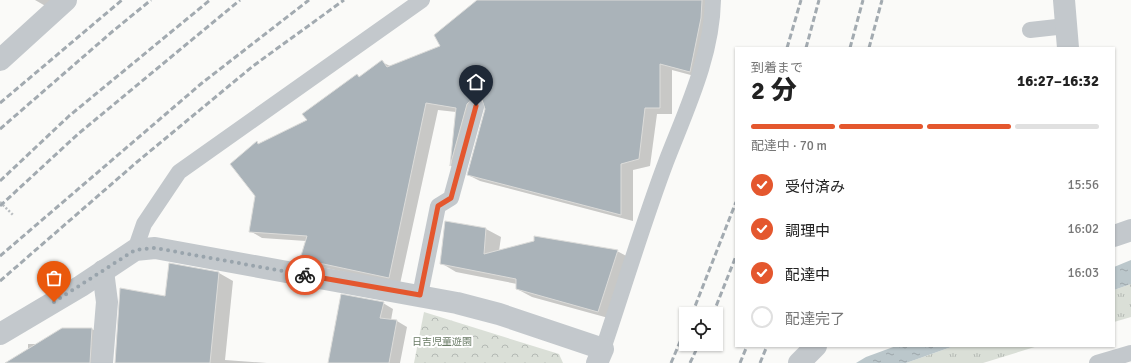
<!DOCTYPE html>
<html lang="ja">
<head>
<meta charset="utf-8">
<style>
  :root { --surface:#fff; --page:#f6f6f6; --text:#222; --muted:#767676; --line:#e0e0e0; --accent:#e4572e }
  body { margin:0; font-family:Signika,"Noto Sans JP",sans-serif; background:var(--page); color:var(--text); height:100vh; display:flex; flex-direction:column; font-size:15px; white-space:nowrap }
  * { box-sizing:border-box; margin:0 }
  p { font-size:13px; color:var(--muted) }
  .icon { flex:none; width:22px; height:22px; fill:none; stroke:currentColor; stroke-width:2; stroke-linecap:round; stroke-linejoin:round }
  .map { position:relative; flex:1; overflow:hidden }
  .drawer { position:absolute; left:735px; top:47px; width:380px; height:300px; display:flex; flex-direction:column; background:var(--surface); border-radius:0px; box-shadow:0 1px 3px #0004 }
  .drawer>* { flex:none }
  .controls { position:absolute; left:679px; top:307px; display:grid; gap:8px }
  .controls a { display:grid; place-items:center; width:44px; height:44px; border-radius:0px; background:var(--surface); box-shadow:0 1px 3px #0004; font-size:20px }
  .pin { position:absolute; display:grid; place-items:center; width:34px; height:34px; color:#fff; margin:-41px -17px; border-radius:50% 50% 50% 0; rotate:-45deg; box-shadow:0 0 4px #0007 }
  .pin .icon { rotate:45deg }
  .courier { position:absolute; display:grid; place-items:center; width:40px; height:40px; margin:-20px; border:3px solid #e4572e; border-radius:50%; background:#fff; color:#222; box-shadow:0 1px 5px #0007 }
  .overview em { font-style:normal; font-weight:800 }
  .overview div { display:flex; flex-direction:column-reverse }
  .overview { display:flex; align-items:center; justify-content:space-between; height:68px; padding:0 16px }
  h1 { font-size:26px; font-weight:800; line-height:30px }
  .bar { display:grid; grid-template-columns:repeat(4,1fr); gap:6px 4px; align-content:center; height:48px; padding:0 16px }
  .bar i { height:5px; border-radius:3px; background:var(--line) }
  .bar .current { background:var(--accent) }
  .bar p { grid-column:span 4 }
  ol { padding:0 16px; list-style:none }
  li { display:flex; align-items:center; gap:12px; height:44px }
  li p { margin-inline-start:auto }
  li .icon { padding:4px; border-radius:50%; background:var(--accent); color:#fff; stroke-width:4 }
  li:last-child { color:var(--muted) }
  li i { width:22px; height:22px; border:2px solid var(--line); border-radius:50% }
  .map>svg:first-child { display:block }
</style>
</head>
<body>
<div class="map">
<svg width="1131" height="363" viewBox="0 0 1131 363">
  <defs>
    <pattern id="grass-tufts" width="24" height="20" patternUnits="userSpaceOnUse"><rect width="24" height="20" fill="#dadfd7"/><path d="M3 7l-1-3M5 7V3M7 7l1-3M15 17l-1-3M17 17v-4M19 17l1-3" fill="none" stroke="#b4b9b4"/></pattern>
    <pattern id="park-crowns" width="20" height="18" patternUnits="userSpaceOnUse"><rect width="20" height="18" fill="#dadfd7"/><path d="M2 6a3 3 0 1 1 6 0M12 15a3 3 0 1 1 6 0" fill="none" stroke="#b4b9b4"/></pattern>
    <pattern id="water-ripples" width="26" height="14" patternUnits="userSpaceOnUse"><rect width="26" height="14" fill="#bbc7cb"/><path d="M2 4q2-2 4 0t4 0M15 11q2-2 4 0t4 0" fill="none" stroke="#9ca6aa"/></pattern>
  </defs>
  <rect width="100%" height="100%" fill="#fafaf8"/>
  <g fill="url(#grass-tufts)">
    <polygon points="1131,284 1131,317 1114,322 1114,290"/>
    <polygon points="954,346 1038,346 983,363 906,363"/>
  </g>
  <polygon fill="url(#park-crowns)" points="424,312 559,354 563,363 414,363"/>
  <g fill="url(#water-ripples)">
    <polygon points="1131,260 1131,284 1114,290 1114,267"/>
    <polygon points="896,346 954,346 906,363 856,363 866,357"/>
  </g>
  <g fill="#0003">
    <polygon points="35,0 57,0 49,8"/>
    <polygon points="480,0 713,0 702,78 672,70 672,114 657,114 650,166 633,170 633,221 480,181 468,175 486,110 486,103 478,111 462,172 451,166 456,112 438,110 400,284 312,265 301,259 306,241 262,238 250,231 256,196 257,143 260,144 309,120 357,75 360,77 382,62 390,66 442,46"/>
    <polygon points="446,222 486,229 501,237 499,251 617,251 632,259 612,319 532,297 517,289 517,284 456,272 441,263"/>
    <polygon points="170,264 219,273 233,281 225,360 267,363 116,363 166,297"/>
    <polygon points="383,303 393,309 391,320 397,321 407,327 400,363 363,363"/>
    <polygon points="63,329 92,329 106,337 105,363 7,363 28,351 28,344 38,344"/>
  </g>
  <g fill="#aab3b9" stroke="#dcdcda">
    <polygon points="477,0 702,0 701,18 690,72 660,64 660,108 645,108 639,159 621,164 621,215 467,175 485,109 482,100 474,98 467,104 450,166 456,108 426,103 389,278 300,259 307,236 249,232 255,196 230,164 257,141 258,144 307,120 302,114 357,74 359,77 382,60 387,67 440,46 434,35"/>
    <polygon points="445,221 486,228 484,254 534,241 534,236 618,250 598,312 516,289 516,279 440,264"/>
    <polygon points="169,263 219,272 210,363 115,363 120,288 165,296"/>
    <polygon points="341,294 384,302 380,318 397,320 389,363 328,363"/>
    <polygon points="62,328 92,328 90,363 5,363"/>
  </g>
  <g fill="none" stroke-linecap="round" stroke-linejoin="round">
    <polyline stroke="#bbbfc2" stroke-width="2.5" stroke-dasharray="2 2" stroke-linecap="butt" points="0,202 14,216"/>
    <g stroke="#c3c8cc" stroke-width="16">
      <polyline points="1030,30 1066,26"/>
      <polyline points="135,250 144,224 179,172 422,0"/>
      <polyline points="420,295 438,206 451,198 476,107"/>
      <path d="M 603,349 C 624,287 643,223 666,162 C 686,110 712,57 713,0"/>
      <polyline points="1097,363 1131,353"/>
    </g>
    <g stroke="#c3c8cc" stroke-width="22">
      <polyline points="1064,0 1068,48"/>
      <polyline points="0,60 66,0"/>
      <polyline points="1114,236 1131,230"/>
      <polyline points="0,334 81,286 135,250 155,248 457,303 499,314 603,349 597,363"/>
      <polyline points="102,363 107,302 103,271"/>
      <polyline points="799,363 816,346"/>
    </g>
    <g stroke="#a2aab0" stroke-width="3" stroke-dasharray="6 3" stroke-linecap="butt">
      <polyline points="787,48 801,0"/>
      <polyline points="806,48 819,0"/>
      <polyline points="850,48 863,0"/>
      <polyline points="869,48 882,0"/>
      <polyline points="0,103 122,0"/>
      <polyline points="0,129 113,31 151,0"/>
      <polyline points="0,181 69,116 210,0"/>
      <polyline points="0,206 78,134 240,0"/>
      <polyline points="0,256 202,83 309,0"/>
      <polyline points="0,281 137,162 253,66 344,0"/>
      <polyline points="692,314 736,202"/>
      <polyline points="713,314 736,256"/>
      <polyline points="671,363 686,328"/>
      <polyline points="690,363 699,344"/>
      <polyline points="740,363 747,346"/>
      <polyline points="760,363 767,346"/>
    </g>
  </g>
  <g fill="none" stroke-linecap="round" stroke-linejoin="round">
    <polyline stroke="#99a4ac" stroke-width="4" stroke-dasharray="0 7.2" points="54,302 135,250 155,248 305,275"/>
    <polyline stroke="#e4572e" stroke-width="5" points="305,275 420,295 438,206 451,198 476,106"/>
  </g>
  <g text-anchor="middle" stroke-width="4" stroke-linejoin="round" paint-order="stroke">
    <g font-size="10" fill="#687a64" stroke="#fff">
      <text x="442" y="345">日吉児童遊園</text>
    </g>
  </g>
</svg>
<div class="controls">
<a><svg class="icon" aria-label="locate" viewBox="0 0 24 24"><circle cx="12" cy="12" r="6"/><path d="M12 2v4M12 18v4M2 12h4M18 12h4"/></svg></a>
</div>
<div class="pin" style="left:54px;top:302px;background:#ea580c"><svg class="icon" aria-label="bag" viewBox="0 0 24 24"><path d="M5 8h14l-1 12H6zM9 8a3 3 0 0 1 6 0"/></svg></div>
<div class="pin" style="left:476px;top:106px;background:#1f2937"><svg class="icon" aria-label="home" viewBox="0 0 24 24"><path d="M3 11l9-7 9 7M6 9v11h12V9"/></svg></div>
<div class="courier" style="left:305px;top:275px"><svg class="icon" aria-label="bike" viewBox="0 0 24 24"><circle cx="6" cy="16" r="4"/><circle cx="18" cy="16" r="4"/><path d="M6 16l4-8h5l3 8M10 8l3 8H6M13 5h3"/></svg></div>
<section class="drawer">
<div class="overview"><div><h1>2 分</h1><p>到着まで</p></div><em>16:27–16:32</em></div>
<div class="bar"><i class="current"></i><i class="current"></i><i class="current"></i><i></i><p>配達中 · 70 m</p></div>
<ol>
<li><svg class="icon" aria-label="check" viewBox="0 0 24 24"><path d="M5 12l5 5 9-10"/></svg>受付済み<p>15:56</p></li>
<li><svg class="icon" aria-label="check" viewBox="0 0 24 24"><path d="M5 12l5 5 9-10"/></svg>調理中<p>16:02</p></li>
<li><svg class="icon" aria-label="check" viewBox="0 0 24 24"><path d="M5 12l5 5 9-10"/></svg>配達中<p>16:03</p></li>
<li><i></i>配達完了</li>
</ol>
</section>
</div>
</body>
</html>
